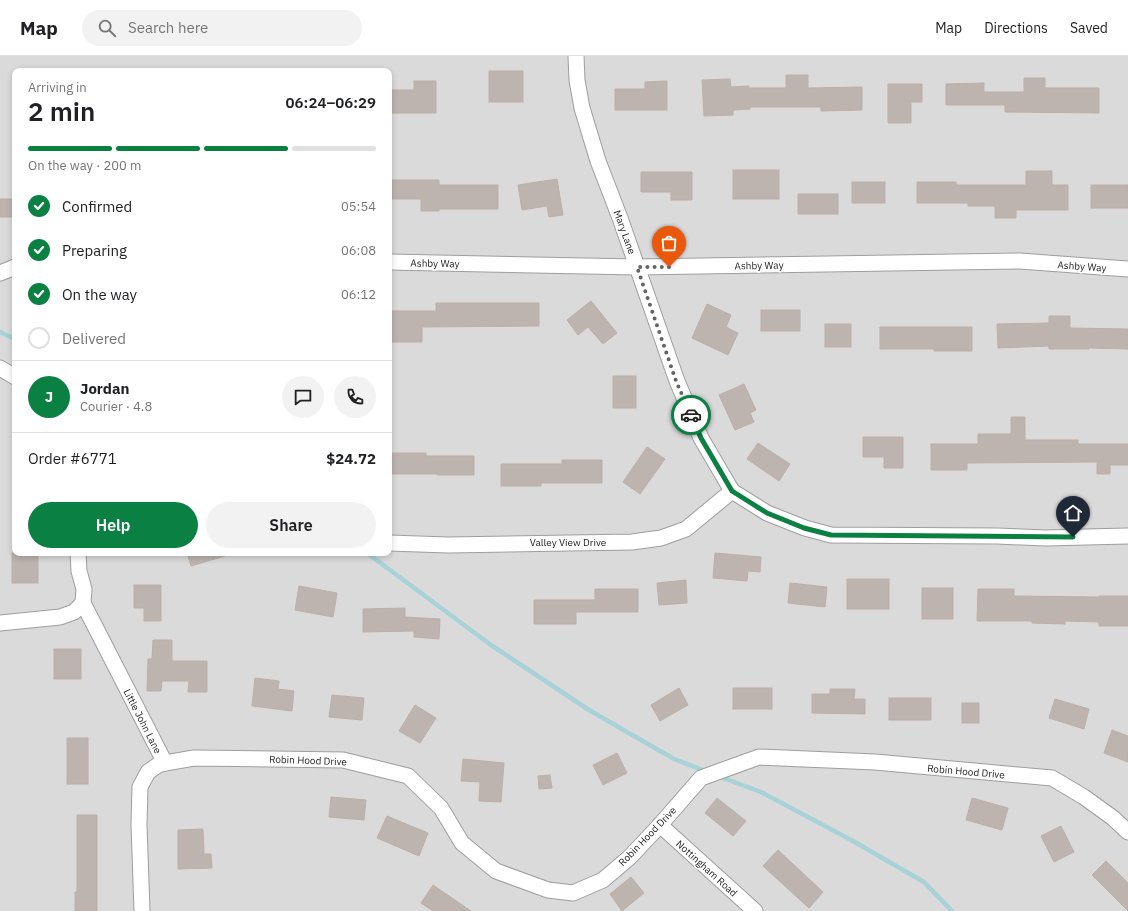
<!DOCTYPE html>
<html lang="en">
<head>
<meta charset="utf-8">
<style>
  :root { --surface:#fff; --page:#f2f2f2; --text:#202124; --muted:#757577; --line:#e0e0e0; --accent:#0b8043 }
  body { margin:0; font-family:"IBM Plex Sans",sans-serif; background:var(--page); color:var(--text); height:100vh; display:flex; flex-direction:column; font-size:15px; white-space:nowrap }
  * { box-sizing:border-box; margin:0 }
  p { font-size:13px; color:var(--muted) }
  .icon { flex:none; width:22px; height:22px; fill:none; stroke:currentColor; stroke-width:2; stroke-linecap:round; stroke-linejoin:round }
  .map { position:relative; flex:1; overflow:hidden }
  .side { position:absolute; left:12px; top:12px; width:380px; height:488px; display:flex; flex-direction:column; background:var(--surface); border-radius:8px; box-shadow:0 2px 6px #0003 }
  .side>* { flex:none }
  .pin { position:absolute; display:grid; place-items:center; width:34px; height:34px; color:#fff; margin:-41px -17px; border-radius:50% 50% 50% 0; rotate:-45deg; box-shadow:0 0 4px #0007 }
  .pin .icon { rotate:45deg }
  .courier { position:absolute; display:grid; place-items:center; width:40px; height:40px; margin:-20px; border:3px solid #0b8043; border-radius:50%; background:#fff; color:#222; box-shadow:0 1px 5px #0007 }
  .overview em { font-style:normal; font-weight:600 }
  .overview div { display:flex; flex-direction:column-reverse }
  .overview { display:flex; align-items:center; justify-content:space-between; height:68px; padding:0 16px }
  h1 { font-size:26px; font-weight:600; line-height:30px }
  .bar { display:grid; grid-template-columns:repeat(4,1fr); gap:6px 4px; align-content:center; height:48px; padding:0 16px }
  .bar i { height:5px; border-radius:3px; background:var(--line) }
  .bar .on { background:var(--accent) }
  .bar p { grid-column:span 4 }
  .line { display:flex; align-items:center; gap:10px; padding:0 16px; border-top:1px solid var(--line) }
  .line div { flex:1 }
  .round { display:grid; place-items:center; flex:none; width:42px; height:42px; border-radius:21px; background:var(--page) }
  ol { padding:0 16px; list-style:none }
  li { display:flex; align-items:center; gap:12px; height:44px }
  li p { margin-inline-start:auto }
  li .icon { padding:4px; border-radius:50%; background:var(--accent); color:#fff; stroke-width:4 }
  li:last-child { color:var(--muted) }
  li i { width:22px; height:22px; border:2px solid var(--line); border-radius:50% }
  .primary-button { display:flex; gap:8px; margin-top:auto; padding:8px 16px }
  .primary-button a { flex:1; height:46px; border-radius:24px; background:var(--accent); color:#fff; font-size:16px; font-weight:600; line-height:46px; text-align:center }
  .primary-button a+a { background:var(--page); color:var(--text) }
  header { display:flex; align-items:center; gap:24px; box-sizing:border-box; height:56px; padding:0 20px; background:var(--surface); border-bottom:1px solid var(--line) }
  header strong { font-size:19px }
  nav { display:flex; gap:22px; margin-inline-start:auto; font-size:14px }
  .search { width:280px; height:36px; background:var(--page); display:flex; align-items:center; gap:10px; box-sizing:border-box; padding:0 14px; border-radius:22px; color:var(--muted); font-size:15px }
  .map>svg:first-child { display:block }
</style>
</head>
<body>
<header>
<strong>Map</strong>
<div class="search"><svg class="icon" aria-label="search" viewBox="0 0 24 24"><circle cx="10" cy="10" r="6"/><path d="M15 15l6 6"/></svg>Search here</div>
<nav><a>Map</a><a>Directions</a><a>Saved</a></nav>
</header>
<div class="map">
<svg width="1128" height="855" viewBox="0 0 1128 855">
  <rect width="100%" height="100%" fill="#ede9e3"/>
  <path fill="#dbdada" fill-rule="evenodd" d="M 0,0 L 1128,0 L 1128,855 L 0,855 ZM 15,15 L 389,15 L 389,497 L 15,497 Z"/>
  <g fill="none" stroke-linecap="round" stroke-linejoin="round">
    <g stroke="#a6d2d8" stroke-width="4.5">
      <polyline points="0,276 15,283"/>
      <polyline points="367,497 491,589 589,654 674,703 708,716"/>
      <polyline points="718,720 761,736 853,785 924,826 952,855"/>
    </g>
  </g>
  <g fill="#bdb4b0" stroke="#beaea6">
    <rect x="489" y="15" width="34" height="31"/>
    <polygon points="786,19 808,19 808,32 862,31 862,54 821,55 821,51 750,51 750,53 733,54 733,59 704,60 702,24 730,23 731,31 749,30 749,32 786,32"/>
    <polygon points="1024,22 1045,22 1045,32 1099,32 1099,57 1005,56 1005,49 946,49 946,28 984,27 984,36 1024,36"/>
    <polygon points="414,25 436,25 436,57 389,57 389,34 414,34"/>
    <polygon points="667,25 667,54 615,54 615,33 645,33 645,26"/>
    <polygon points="888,28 922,28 922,46 911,46 911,67 888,67"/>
    <rect x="733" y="114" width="46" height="29"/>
    <polygon points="1026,115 1052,115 1052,129 1068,129 1068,154 1016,154 1016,162 995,162 995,150 968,150 968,147 917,147 917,126 956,126 956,129 1026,129"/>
    <polygon points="641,116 692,116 692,144 671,144 671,136 641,136"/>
    <polygon points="557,123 563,159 549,161 547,150 522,154 518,129"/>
    <polygon points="392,124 439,124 439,129 498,129 498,153 439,153 439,155 421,155 421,143 392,143"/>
    <rect x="852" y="126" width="33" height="21"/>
    <rect x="1091" y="129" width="37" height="23"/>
    <rect x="798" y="138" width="40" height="20"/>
    <rect x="0" y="143" width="15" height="18"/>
    <polygon points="591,245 617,277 603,288 588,271 578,279 567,264"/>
    <polygon points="436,247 539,247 539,270 422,271 422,286 389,286 389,255 436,255"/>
    <polygon points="707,248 731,259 726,271 738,277 728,299 692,282"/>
    <rect x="761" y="254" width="39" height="21"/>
    <polygon points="1049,260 1070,260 1070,272 1128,273 1128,293 1089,292 1089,293 1049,293 1049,290 998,292 997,268 1049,267"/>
    <rect x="825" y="268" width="26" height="23"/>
    <polygon points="880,271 972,271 972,295 934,295 934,293 880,293"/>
    <rect x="613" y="320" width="23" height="32"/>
    <polygon points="744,328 756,354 750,357 754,366 735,374 719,339"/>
    <polygon points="1011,361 1025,361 1025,384 1078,384 1078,388 1128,388 1128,409 1110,409 1110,418 1097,418 1097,406 967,407 967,414 931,414 931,388 978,388 978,378 1011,378"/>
    <polygon points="863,381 903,381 903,412 884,412 884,401 863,401"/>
    <polygon points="758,387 790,408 779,425 747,403"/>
    <polygon points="647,391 665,403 640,438 623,426"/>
    <polygon points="389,397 426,397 426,400 474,400 474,419 437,419 437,418 389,418"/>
    <polygon points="562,404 602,404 602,427 541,427 541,430 501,430 501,408 562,408"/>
    <rect x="12" y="497" width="26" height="30"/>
    <polygon points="187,497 225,497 225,500 191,510"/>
    <polygon points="715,497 761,501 760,516 748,515 747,525 713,522"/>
    <rect x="847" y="523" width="42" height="30"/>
    <polygon points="686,524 687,547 659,549 657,527"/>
    <polygon points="790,527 827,531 825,551 788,547"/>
    <polygon points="134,529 161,529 161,565 144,565 144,552 134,552"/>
    <polygon points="299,530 337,537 333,561 295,554"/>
    <rect x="922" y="532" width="31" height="31"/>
    <polygon points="595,533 638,533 638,556 576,556 576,568 534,568 534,544 595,544"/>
    <polygon points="978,533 1014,533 1014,540 1099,541 1099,540 1128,540 1128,570 1099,570 1099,566 1065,565 1065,568 1032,567 1032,565 977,565"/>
    <polygon points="405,552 405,561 440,563 439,583 414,581 414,575 363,576 363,553"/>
    <polygon points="153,584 172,584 172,605 207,605 207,636 188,636 189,625 162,625 161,635 147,635 148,603 152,603"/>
    <rect x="54" y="593" width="27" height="30"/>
    <polygon points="255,622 279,625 278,633 294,635 292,655 252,650"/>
    <polygon points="679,632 688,649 660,665 651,649"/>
    <rect x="733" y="632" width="39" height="21"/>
    <polygon points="830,633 855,633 854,643 865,643 865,658 812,657 812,638 830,638"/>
    <polygon points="332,639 364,642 362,664 329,661"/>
    <rect x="889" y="642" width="42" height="22"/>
    <polygon points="1055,643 1089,653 1084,673 1049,662"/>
    <rect x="962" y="647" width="17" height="20"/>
    <polygon points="415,649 436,662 420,687 399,675"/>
    <polygon points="1112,674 1128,680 1128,706 1104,697"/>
    <rect x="67" y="682" width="21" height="46"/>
    <polygon points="617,697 627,717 603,729 593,709"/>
    <polygon points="463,703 504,707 501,746 479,745 480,726 461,725"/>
    <polygon points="550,719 552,732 539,733 538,720"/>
    <polygon points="331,741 366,744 364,764 329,761"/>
    <polygon points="717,742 746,765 733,780 705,757"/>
    <polygon points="972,742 1008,752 1002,774 966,764"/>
    <polygon points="77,759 97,759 97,855 75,855 75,836 77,836"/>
    <polygon points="387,760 428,777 419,800 377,782"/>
    <polygon points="1061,770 1074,796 1054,806 1041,780"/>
    <polygon points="203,773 204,798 211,798 212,812 178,813 178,774"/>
    <polygon points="778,794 823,836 809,852 763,810"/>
    <polygon points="1106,805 1128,827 1128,855 1092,819"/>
    <polygon points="631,821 644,837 622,855 610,838"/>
    <polygon points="433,829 471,855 433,855 421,847"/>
  </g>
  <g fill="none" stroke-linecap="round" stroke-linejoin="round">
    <g stroke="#9e9e9e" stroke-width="17">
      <g id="street">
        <polyline points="576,0 577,24 582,52 598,105 620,162 677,325 701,382 732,435 767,457 805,472 831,479 997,480 1045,482 1128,480"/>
        <polyline points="389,206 637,211 1020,205 1128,213"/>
        <polyline points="0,217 15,211"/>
        <polyline points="0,312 15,321"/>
        <polyline points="389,487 448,489 632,486 661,482 686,473 732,435"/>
        <polyline points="78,497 79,515 84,533 83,547 165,707"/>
        <polyline points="0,567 60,561 74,556 83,547"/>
        <polyline points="660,769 755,855"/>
        <polyline points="142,855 139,769 140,731 148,716 158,709 165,707 194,702 343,704 408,720 441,752 462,787 496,815 548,834 573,837 603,824 630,801 660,769 701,722 759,701 875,706 1052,722 1084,741 1113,762 1128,776"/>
      </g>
    </g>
    <use href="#street" stroke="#fff" stroke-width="15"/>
  </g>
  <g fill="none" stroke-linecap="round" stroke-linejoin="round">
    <polyline stroke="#666462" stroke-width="4" stroke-dasharray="0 7.2" points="669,211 637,211 676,325 691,359"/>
    <polyline stroke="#0b8043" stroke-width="5" points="691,359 701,382 732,435 767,457 804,472 831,479 1073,481"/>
  </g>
  <g text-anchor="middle" stroke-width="3.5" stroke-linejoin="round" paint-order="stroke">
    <g font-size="10" fill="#1d1d1d" stroke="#fff">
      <text transform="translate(625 176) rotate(70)" y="4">Mary Lane</text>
      <text transform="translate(435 207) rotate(1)" y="4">Ashby Way</text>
      <text transform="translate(759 209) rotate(-1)" y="4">Ashby Way</text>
      <text transform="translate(1082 210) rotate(4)" y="4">Ashby Way</text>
      <text x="568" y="490">Valley View Drive</text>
      <text transform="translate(143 665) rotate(63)" y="4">Little John Lane</text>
      <text transform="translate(308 704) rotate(2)" y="4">Robin Hood Drive</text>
      <text transform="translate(966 715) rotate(5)" y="4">Robin Hood Drive</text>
      <text transform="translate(647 780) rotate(-46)" y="4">Robin Hood Drive</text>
      <text transform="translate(707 812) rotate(42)" y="4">Nottingham Road</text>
    </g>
  </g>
</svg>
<div class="pin" style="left:669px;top:211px;background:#ea580c"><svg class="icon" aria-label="bag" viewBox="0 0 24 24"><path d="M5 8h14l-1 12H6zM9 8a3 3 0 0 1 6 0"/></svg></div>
<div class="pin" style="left:1073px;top:481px;background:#1f2937"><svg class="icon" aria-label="home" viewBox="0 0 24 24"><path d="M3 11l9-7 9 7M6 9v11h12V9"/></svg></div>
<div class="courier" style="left:691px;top:359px"><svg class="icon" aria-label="car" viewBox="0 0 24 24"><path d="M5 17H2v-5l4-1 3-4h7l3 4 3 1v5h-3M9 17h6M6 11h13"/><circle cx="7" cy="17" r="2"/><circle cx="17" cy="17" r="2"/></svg></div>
<section class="side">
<div class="overview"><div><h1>2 min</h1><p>Arriving in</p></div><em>06:24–06:29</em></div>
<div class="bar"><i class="on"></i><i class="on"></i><i class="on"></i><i></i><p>On the way · 200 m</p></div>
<ol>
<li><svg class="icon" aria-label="check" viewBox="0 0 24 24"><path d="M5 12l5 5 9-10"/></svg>Confirmed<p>05:54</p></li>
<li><svg class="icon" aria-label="check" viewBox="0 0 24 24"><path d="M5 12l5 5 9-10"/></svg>Preparing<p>06:08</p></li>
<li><svg class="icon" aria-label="check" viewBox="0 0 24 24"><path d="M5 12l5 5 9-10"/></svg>On the way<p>06:12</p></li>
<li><i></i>Delivered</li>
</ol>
<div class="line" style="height:72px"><b class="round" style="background:var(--accent);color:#fff">J</b><div><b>Jordan</b><p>Courier · 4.8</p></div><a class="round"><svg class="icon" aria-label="chat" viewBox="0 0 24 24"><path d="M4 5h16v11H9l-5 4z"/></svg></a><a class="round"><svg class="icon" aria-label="phone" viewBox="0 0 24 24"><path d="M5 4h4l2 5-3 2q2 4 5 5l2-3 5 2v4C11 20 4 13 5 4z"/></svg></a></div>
<div class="line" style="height:52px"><div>Order #6771</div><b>$24.72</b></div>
<div class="primary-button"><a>Help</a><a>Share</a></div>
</section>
</div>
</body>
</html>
